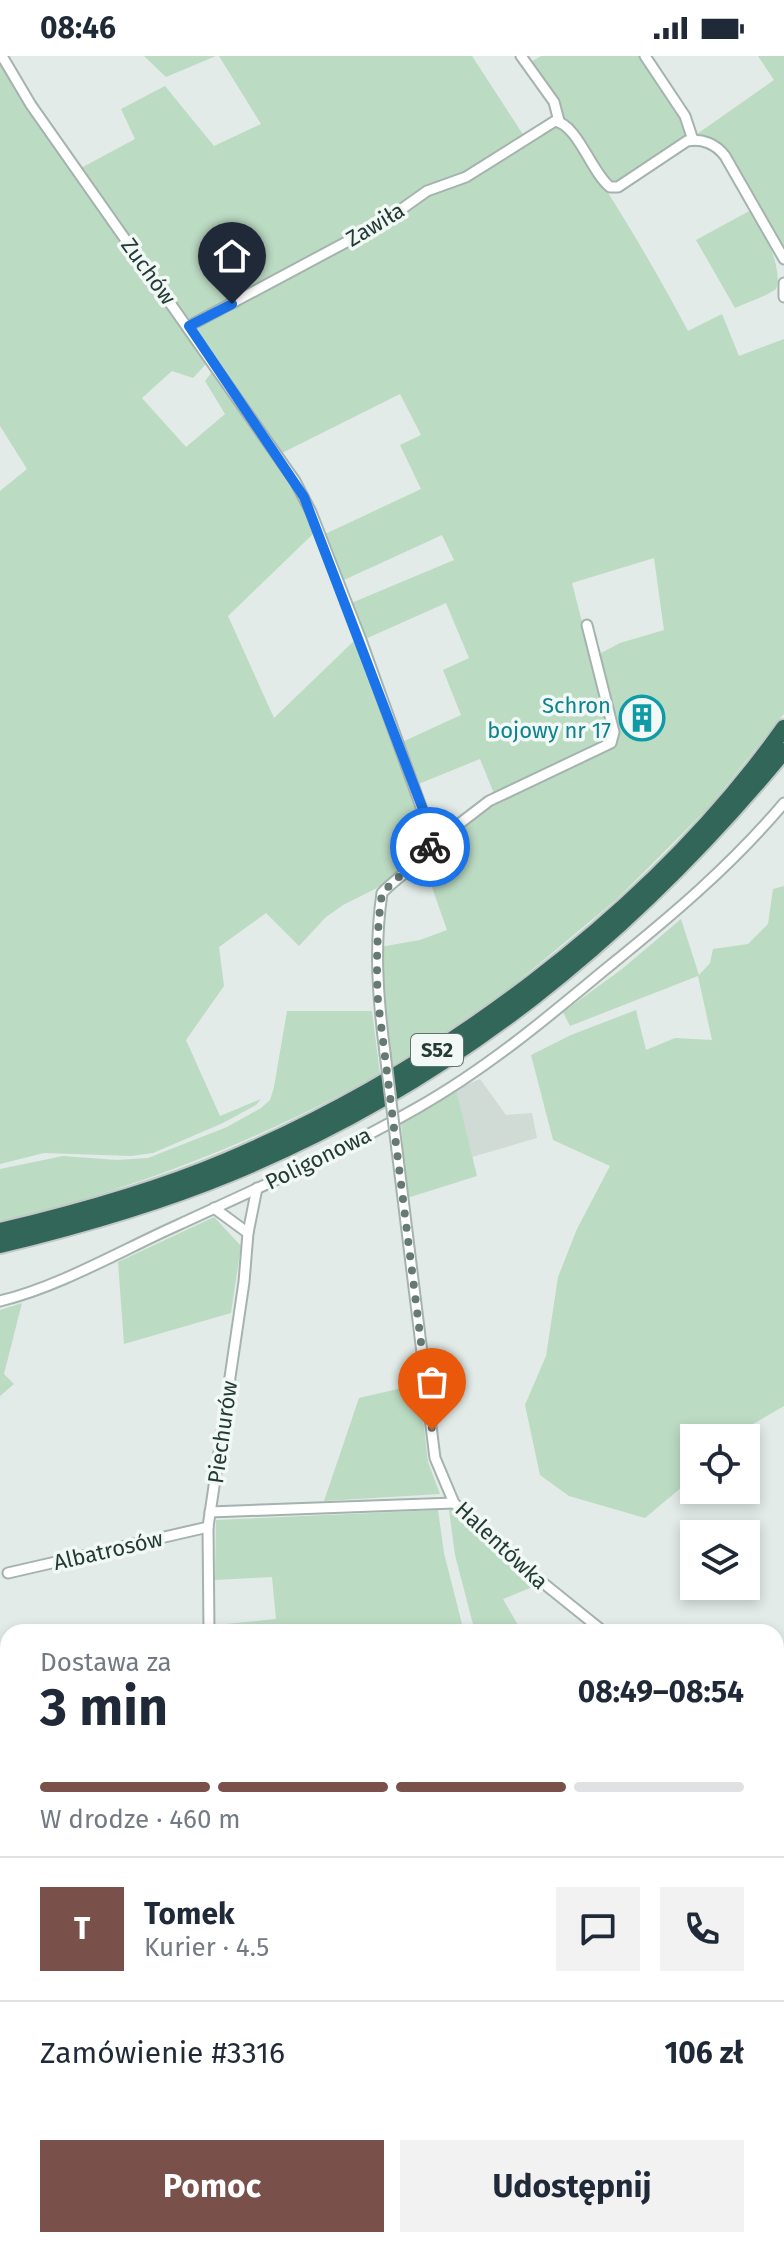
<!DOCTYPE html>
<html lang="pl">
<head>
<meta charset="utf-8">
<style>
  :root { --surface:#fff; --page:#f2f2f3; --text:#1f2937; --muted:#747a83; --line:#e0e1e3; --accent:#7a504a }
  body { margin:0; font-family:"Fira Sans",sans-serif; background:var(--page); color:var(--text); height:100vh; display:flex; flex-direction:column; font-size:30px; white-space:nowrap }
  * { box-sizing:border-box; margin:0 }
  p { font-size:26px; color:var(--muted) }
  .icon { flex:none; width:44px; height:44px; fill:none; stroke:currentColor; stroke-width:2; stroke-linecap:round; stroke-linejoin:round }
  .map { position:relative; flex:1; overflow:hidden }
  .details { position:absolute; left:0px; top:1568px; width:784px; height:624px; display:flex; flex-direction:column; background:var(--surface); border-radius:24px 24px 0 0; box-shadow:0 4px 12px #0003 }
  .details>* { flex:none }
  .tools { position:absolute; left:680px; top:1368px; display:grid; gap:16px }
  .tools a { display:grid; place-items:center; width:80px; height:80px; border-radius:0px; background:var(--surface); box-shadow:0 4px 12px #0003; font-size:40px }
  .pin { position:absolute; display:grid; place-items:center; width:68px; height:68px; color:#fff; margin:-82px -34px; border-radius:50% 50% 50% 0; rotate:-45deg; box-shadow:0 0 8px #0007 }
  .pin .icon { rotate:45deg }
  .courier { position:absolute; display:grid; place-items:center; width:80px; height:80px; margin:-40px; border:6px solid #1a73e8; border-radius:50%; background:#fff; color:#222; box-shadow:0 2px 10px #0007 }
  .overview em { font-style:normal; font-weight:700 }
  .overview div { display:flex; flex-direction:column-reverse }
  .overview { display:flex; align-items:center; justify-content:space-between; height:136px; padding:0 40px }
  h1 { font-size:52px; font-weight:700; line-height:60px }
  .bar { display:grid; grid-template-columns:repeat(4,1fr); gap:12px 8px; align-content:center; height:96px; padding:0 40px }
  .bar i { height:10px; border-radius:6px; background:var(--line) }
  .bar .selected { background:var(--accent) }
  .bar p { grid-column:span 4 }
  .line { display:flex; align-items:center; gap:20px; padding:0 40px; border-top:2px solid var(--line) }
  .line div { flex:1 }
  .round { display:grid; place-items:center; flex:none; width:84px; height:84px; border-radius:0px; background:var(--page) }
  .cta { display:flex; gap:16px; margin-top:auto; padding:16px 40px }
  .cta a { flex:1; height:92px; border-radius:0px; background:var(--accent); color:#fff; font-size:32px; font-weight:700; line-height:92px; text-align:center }
  .cta a+a { background:var(--page); color:var(--text) }
  .status { display:flex; justify-content:space-between; align-items:center; height:56px; padding:0 40px; background:var(--surface); direction:ltr }
  .status svg { height:22px; fill:currentColor }
  .map>svg:first-child { display:block }
</style>
</head>
<body>
<div class="status"><b>08:46</b><svg viewBox="0 0 49 12"><path d="M0 12V9h3v3zM5 12V6h3v6zM10 12V3h3v9zM15 12V0h3v12zM26 1h20v11H26zM47 4h2v5h-2z"/></svg></div>
<div class="map">
<svg width="784" height="2192" viewBox="0 0 784 2192">
  <rect width="100%" height="100%" fill="#e2ebe7"/>
  <polygon fill="#d0dbd6" points="480,1023 506,1059 532,1057 537,1082 472,1101 456,1033"/>
  <g fill="#bcdbc3">
    <polygon points="144,0 216,0 166,21"/>
    <polygon points="219,0 472,0 524,80 466,119 191,263 186,260 81,112 135,83 121,53 165,30 214,90 261,68"/>
    <polygon points="541,0 642,0 684,61 688,78 619,126 611,127 561,61 529,7"/>
    <polygon points="758,0 784,0 784,200 725,94 697,78 774,24"/>
    <path d="M 0,3 L 207,302 L 206,308 L 193,322 L 172,315 L 142,342 L 186,391 L 225,358 L 205,325 L 212,316 L 216,317 L 294,427 C 298,445 310,458 316,475 L 228,560 L 274,662 L 357,582 L 429,777 L 427,792 L 381,830 L 343,849 L 326,861 L 299,890 L 266,857 L 219,891 L 224,930 L 186,984 L 220,1060 L 261,1043 L 256,1049 L 223,1067 L 153,1097 L 131,1100 L 44,1097 L 0,1108 L 0,435 L 27,413 L 0,370 Z"/>
    <path d="M 556,69 C 575,81 585,102 598,121 C 630,171 660,222 688,275 L 722,258 L 739,300 L 784,283 L 784,658 L 709,751 L 617,843 L 510,932 L 432,986 L 392,1011 L 382,946 L 380,891 L 420,884 L 447,874 L 422,803 L 479,753 L 614,687 L 597,603 L 601,601 L 601,597 L 620,587 L 664,574 L 654,502 L 572,527 L 612,682 L 495,740 L 480,703 L 416,729 L 400,687 L 461,659 L 443,614 L 469,602 L 446,547 L 363,584 L 349,548 L 454,504 L 442,479 L 344,524 L 341,522 L 323,479 L 421,433 L 400,389 L 421,379 L 400,338 L 282,397 L 197,277 L 200,267 Z"/>
    <path d="M 753,153 C 763,172 784,215 776,233 C 765,241 748,246 735,252 L 696,184 Z"/>
    <polygon points="784,830 784,1350 741,1375 733,1382 694,1382 694,1421 645,1462 569,1440 540,1419 525,1349 546,1300 558,1221 577,1173 610,1110 553,1084 531,999 571,979 636,954 646,994 675,982 712,984 698,920 570,970 563,956 622,913 681,863 699,919 710,907 713,893 748,888 768,868 773,833"/>
    <path d="M 287,955 L 372,955 L 380,1018 C 253,1087 140,1131 0,1167 L 0,1113 L 63,1100 L 117,1104 L 148,1102 L 227,1071 L 261,1052 L 270,1044 L 274,1031 Z"/>
    <polygon points="456,1033 477,1120 407,1142 401,1067"/>
    <polygon points="214,1161 241,1190 231,1257 124,1288 118,1206"/>
    <polygon points="22,1247 4,1318 14,1328 0,1340 0,1254"/>
    <polygon points="419,1328 428,1406 440,1438 324,1445 359,1342"/>
    <polygon points="438,1454 444,1497 462,1568 412,1576 216,1576 216,1569 276,1563 272,1521 215,1524 216,1464"/>
    <polygon points="449,1454 455,1454 535,1530 503,1543 522,1576 475,1576 455,1499"/>
    <polygon points="8,1807 8,1903 0,1912 0,1820"/>
    <polygon points="0,1913 8,1920 7,1973 0,1966"/>
    <path d="M 8,2007 L 8,2085 C 6,2082 3,2078 1,2074 C 0,2062 0,2015 8,2007 Z"/>
  </g>
  <g fill="none" stroke-linecap="round" stroke-linejoin="round">
    <g stroke="#a5b3ae" stroke-width="13">
      <g id="street">
        <path d="M 2,0 L 31,49 L 295,425 L 311,456 L 361,584 L 433,784 C 427,805 397,820 382,837 C 374,891 378,943 385,997"/>
        <polyline points="521,0 554,46 559,65"/>
        <polyline points="645,0 685,60 693,84"/>
        <polyline points="784,227 784,241"/>
        <path d="M 189,270 L 382,167 L 427,135 L 466,121 L 555,65 C 578,69 591,116 610,131 L 618,131 L 687,85 C 702,82 716,88 725,100 L 784,203"/>
        <polyline points="433,788 489,745 611,687 614,676 587,569"/>
        <polyline points="397,1094 435,1402 454,1447 532,1518 604,1576"/>
        <polyline points="214,1152 248,1177"/>
        <path d="M 0,1245 C 59,1231 122,1194 178,1169 C 258,1132 340,1096 417,1052 C 486,1013 547,962 607,912 C 670,861 731,810 784,747"/>
        <polyline points="210,1456 454,1447"/>
        <polyline points="8,1517 208,1471"/>
        <polyline points="209,1576 208,1471 244,1226 248,1177 257,1132"/>
        <polyline points="776,1630 784,1625"/>
        <polyline points="776,1730 784,1735"/>
        <polyline points="0,1990 8,1981"/>
        <polyline points="185,2192 247,2184"/>
      </g>
    </g>
    <g stroke="#c1c8c6" stroke-width="20">
      <g id="highway">
        <path d="M 0,1175 C 76,1157 153,1136 226,1105 C 436,1017 651,859 784,672"/>
        <path d="M 0,1189 C 79,1170 156,1148 231,1117 C 453,1026 632,879 784,695"/>
      </g>
    </g>
    <use href="#street" stroke="#fff" stroke-width="9"/>
    <use href="#highway" stroke="#316659" stroke-width="16"/>
    <g stroke="#a5b3ae" stroke-width="13" stroke-linecap="butt">
      <polyline id="street-bridge" points="385,997 397,1094"/>
    </g>
    <use href="#street-bridge" stroke="#fff" stroke-width="9"/>
  </g>
  <g fill="none" stroke-linecap="round" stroke-linejoin="round">
    <path stroke="#667973" stroke-width="8" stroke-dasharray="0 14.4" d="M 430,791 L 382,837 C 377,872 376,908 378,945 L 432,1374"/>
    <polyline stroke="#1a73e8" stroke-width="10" points="232,248 189,270 304,441 427,764 433,784 430,791"/>
  </g>
  <defs>
    <g id="building-ring" transform="scale(2.3)"><circle r="9.5" fill="#f2f8f5" stroke="#0f9aa8" stroke-width="1.5"/><path d="M-4-6H4V6H1V3H-1V6H-4ZM-2.5-4.3h1.7v1.8h-1.7ZM.8-4.3h1.7v1.8H.8ZM-2.5-1h1.7V.8h-1.7ZM.8-1h1.7V.8H.8Z" fill="#0f9aa8"/></g>
  </defs>
  <g fill-rule="evenodd">
    <use href="#building-ring" x="642" y="662"/>
  </g>
  <g text-anchor="middle" stroke-width="7" stroke-linejoin="round" paint-order="stroke">
    <rect fill="#f2f8f5" stroke="#61746e" stroke-width="2" x="411" y="978" width="52" height="32" rx="6"/>
    <g font-size="20" font-weight="bold" fill="#233b34">
      <text x="437" y="1001">S52</text>
    </g>
    <g font-size="22" fill="#233b34" stroke="#f2f8f5">
      <text transform="translate(375 168) rotate(-31)" y="8">Zawiła</text>
      <text transform="translate(149 215) rotate(54)" y="8">Zuchów</text>
      <text transform="translate(318 1102) rotate(-26)" y="8">Poligonowa</text>
      <text transform="translate(222 1376) rotate(-82)" y="8">Piechurów</text>
      <text transform="translate(502 1489) rotate(43)" y="8">Halentówka</text>
      <text transform="translate(108 1494) rotate(-13)" y="8">Albatrosów</text>
    </g>
    <g font-size="22" fill="#0d838f" stroke="#f2f8f5" text-anchor="end">
      <text x="611" y="657">Schron<tspan x="611" dy="25">bojowy nr 17</tspan></text>
    </g>
  </g>
</svg>
<div class="tools">
<a><svg class="icon" aria-label="locate" viewBox="0 0 24 24"><circle cx="12" cy="12" r="6"/><path d="M12 2v4M12 18v4M2 12h4M18 12h4"/></svg></a>
<a><svg class="icon" aria-label="layers" viewBox="0 0 24 24"><path d="M12 4l9 5-9 5-9-5zM3 14l9 5 9-5"/></svg></a>
</div>
<div class="pin" style="left:432px;top:1374px;background:#ea580c"><svg class="icon" aria-label="bag" viewBox="0 0 24 24"><path d="M5 8h14l-1 12H6zM9 8a3 3 0 0 1 6 0"/></svg></div>
<div class="pin" style="left:232px;top:248px;background:#1f2937"><svg class="icon" aria-label="home" viewBox="0 0 24 24"><path d="M3 11l9-7 9 7M6 9v11h12V9"/></svg></div>
<div class="courier" style="left:430px;top:791px"><svg class="icon" aria-label="bike" viewBox="0 0 24 24"><circle cx="6" cy="16" r="4"/><circle cx="18" cy="16" r="4"/><path d="M6 16l4-8h5l3 8M10 8l3 8H6M13 5h3"/></svg></div>
<section class="details">
<div class="overview"><div><h1>3 min</h1><p>Dostawa za</p></div><em>08:49–08:54</em></div>
<div class="bar"><i class="selected"></i><i class="selected"></i><i class="selected"></i><i></i><p>W drodze · 460 m</p></div>
<div class="line" style="height:144px"><b class="round" style="background:var(--accent);color:#fff">T</b><div><b>Tomek</b><p>Kurier · 4.5</p></div><a class="round"><svg class="icon" aria-label="chat" viewBox="0 0 24 24"><path d="M4 5h16v11H9l-5 4z"/></svg></a><a class="round"><svg class="icon" aria-label="phone" viewBox="0 0 24 24"><path d="M5 4h4l2 5-3 2q2 4 5 5l2-3 5 2v4C11 20 4 13 5 4z"/></svg></a></div>
<div class="line" style="height:104px"><div>Zamówienie #3316</div><b>106 zł</b></div>
<div class="cta"><a>Pomoc</a><a>Udostępnij</a></div>
</section>
</div>
</body>
</html>
